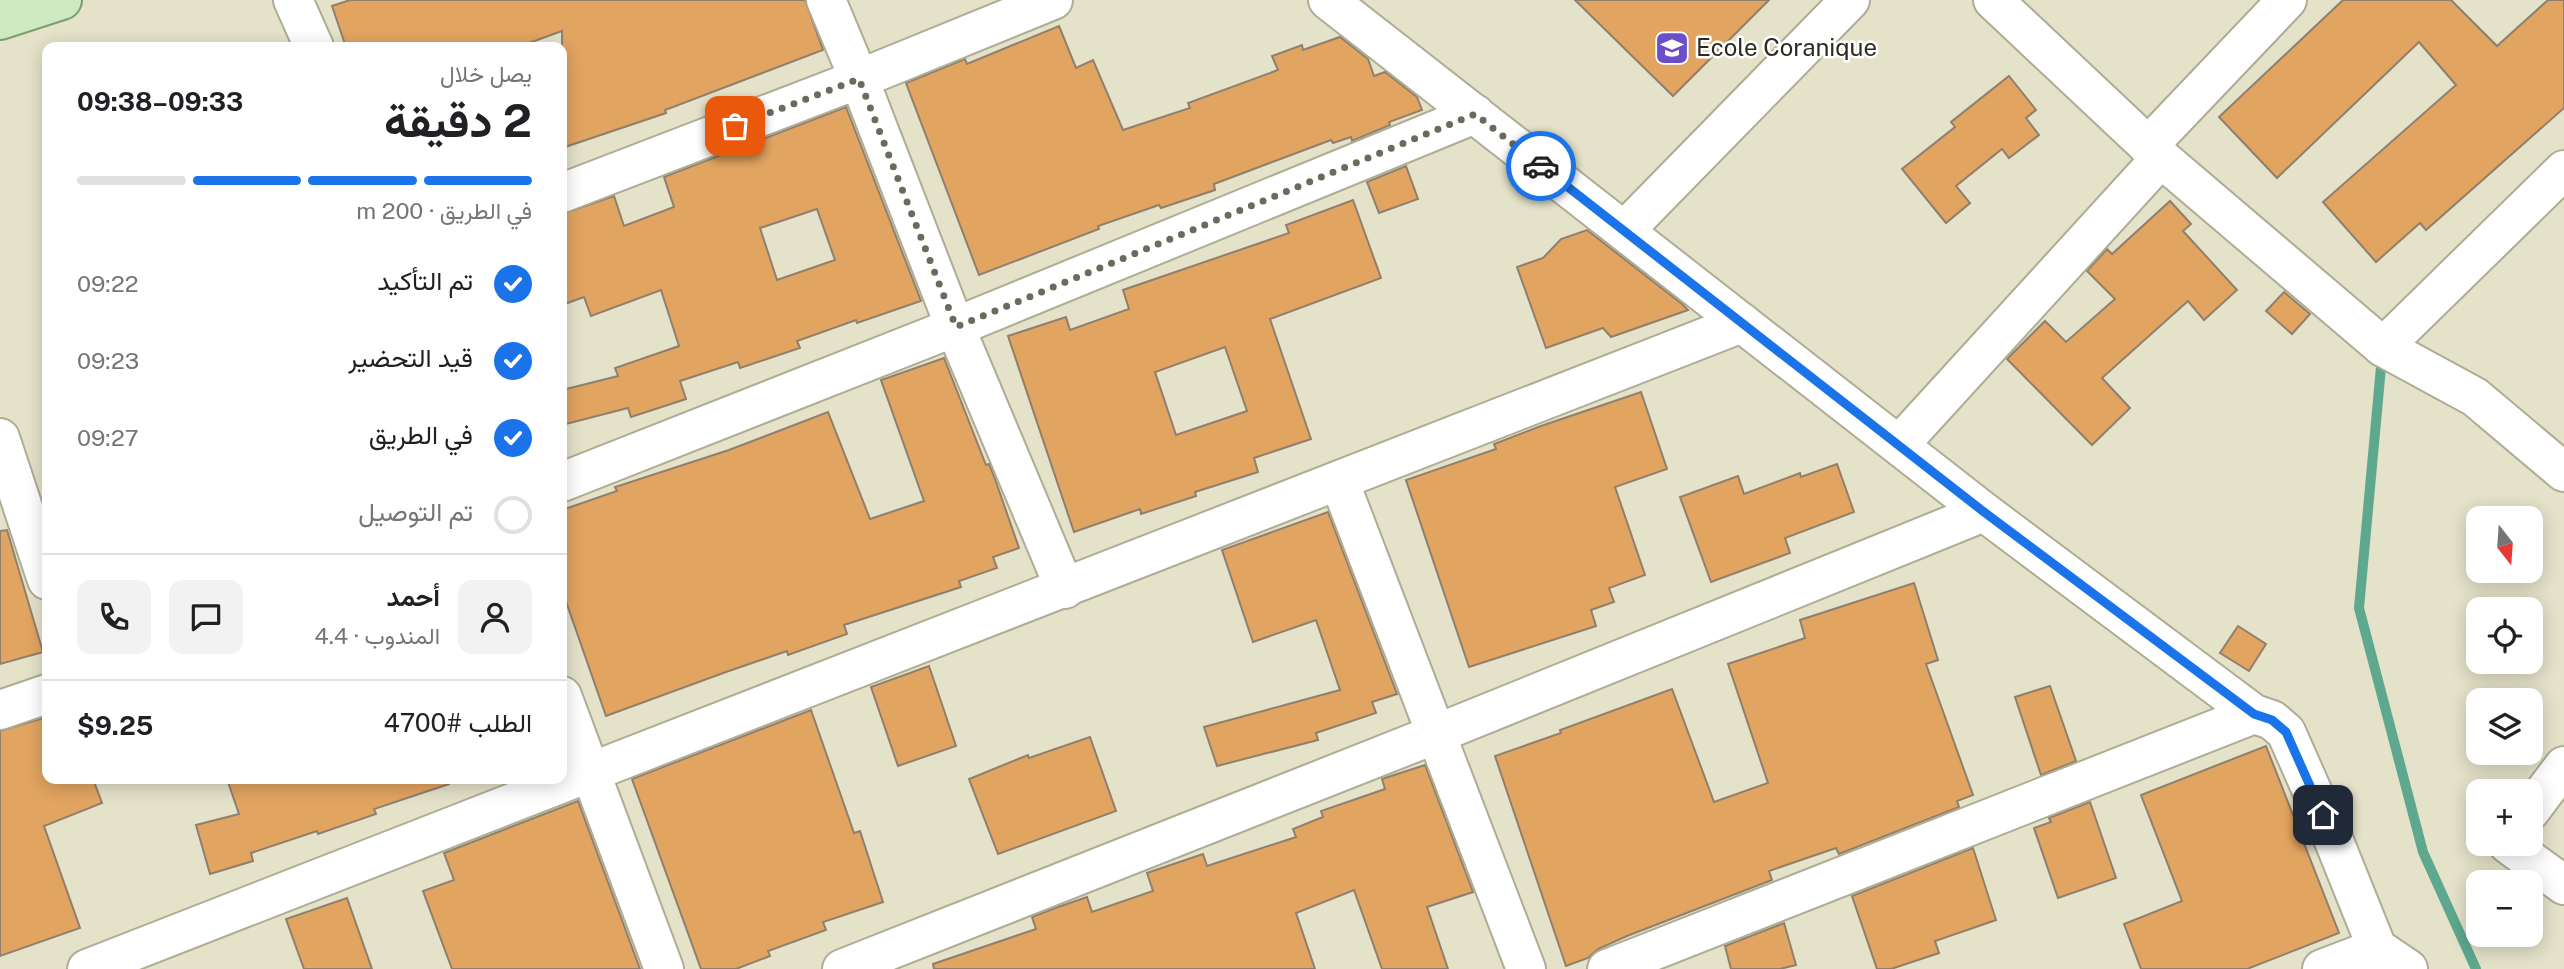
<!DOCTYPE html>
<html lang="ar">
<head>
<meta charset="utf-8">
<style>
  :root { --surface:#fff; --page:#f2f2f2; --text:#202124; --muted:#757577; --line:#e0e0e0; --accent:#1a73e8 }
  body { margin:0; font-family:"Public Sans",Vazirmatn,sans-serif; background:var(--page); color:var(--text); direction:rtl; height:100vh; display:flex; flex-direction:column; font-size:26px; white-space:nowrap }
  * { box-sizing:border-box; margin:0 }
  p { font-size:23px; color:var(--muted) }
  .icon { flex:none; width:38px; height:38px; fill:none; stroke:currentColor; stroke-width:2; stroke-linecap:round; stroke-linejoin:round }
  .map { position:relative; flex:1; overflow:hidden; direction:ltr }
  .panel { position:absolute; left:42px; top:42px; width:525px; height:742px; display:flex; flex-direction:column; background:var(--surface); border-radius:14px; box-shadow:0 4px 18px #0003; direction:rtl }
  .panel>* { flex:none }
  .needle { width:46px; rotate:163deg }
  .controls { position:absolute; left:2466px; top:506px; display:grid; gap:14px }
  .controls a { display:grid; place-items:center; width:77px; height:77px; border-radius:14px; background:var(--surface); box-shadow:0 4px 18px #0003; font-size:35px }
  .pin { position:absolute; display:grid; place-items:center; width:60px; height:60px; color:#fff; margin:-30px; border-radius:14px; box-shadow:0 4px 10px #0006 }
  .courier { position:absolute; display:grid; place-items:center; width:70px; height:70px; margin:-35px; border:5px solid #1a73e8; border-radius:50%; background:#fff; color:#222; box-shadow:0 2px 9px #0007 }
  .summary em { font-style:normal; font-weight:700 }
  .summary div { display:flex; flex-direction:column-reverse }
  .summary { display:flex; align-items:center; justify-content:space-between; height:119px; padding:0 35px }
  h1 { font-size:46px; font-weight:700; line-height:52px }
  .bar { display:grid; grid-template-columns:repeat(4,1fr); gap:10px 7px; align-content:center; height:84px; padding:0 35px }
  .bar i { height:9px; border-radius:5px; background:var(--line) }
  .bar .on { background:var(--accent) }
  .bar p { grid-column:span 4 }
  .line { display:flex; align-items:center; gap:18px; padding:0 35px; border-top:2px solid var(--line) }
  .line div { flex:1 }
  .round { display:grid; place-items:center; flex:none; width:74px; height:74px; border-radius:14px; background:var(--page) }
  ol { padding:0 35px; list-style:none }
  li { display:flex; align-items:center; gap:21px; height:77px }
  li p { margin-inline-start:auto }
  li .icon { padding:7px; border-radius:50%; background:var(--accent); color:#fff; stroke-width:4 }
  li:last-child { color:var(--muted) }
  li i { width:38px; height:38px; border:4px solid var(--line); border-radius:50% }
  .map>svg:first-child { display:block }
</style>
</head>
<body>
<div class="map">
<svg width="2564" height="969" viewBox="0 0 2564 969">
  <rect width="100%" height="100%" fill="#e4e2c9"/>
  <g fill="none" stroke-linecap="round" stroke-linejoin="round">
    <polyline stroke="#5da88e" stroke-width="10" points="2382,356 2359,608 2423,852 2476,969"/>
  </g>
  <g fill="#e2a461" stroke="#907f6d" stroke-width="2" fill-rule="evenodd">
    <polygon points="350,0 805,0 823,50 665,110 666,113 562,148 562,31 518,47 346,47 332,6"/>
    <polygon points="1575,0 1769,0 1673,96"/>
    <polygon points="2343,0 2451,0 2497,46 2548,0 2564,0 2564,108 2426,230 2420,223 2376,262 2323,202 2456,85 2419,42 2277,178 2219,117"/>
    <polygon points="1059,26 1076,68 1093,60 1123,130 1190,108 1188,103 1278,70 1272,56 1302,45 1303,50 1340,37 1368,59 1374,76 1385,72 1417,97 1422,110 1389,122 1390,125 1352,141 1351,137 1333,143 1331,140 1214,184 1215,190 1161,208 1159,205 1098,226 1099,229 979,275 906,83 965,59 967,64"/>
    <polygon points="2009,76 2036,110 2026,118 2039,135 2009,158 2002,149 1956,186 1970,203 1946,223 1902,169 1955,127 1951,122"/>
    <path d="M 846,107 L 921,301 L 857,323 L 856,320 L 797,341 L 800,348 L 740,368 L 738,362 L 680,381 L 686,399 L 631,417 L 628,408 L 562,425 L 562,390 L 618,376 L 615,368 L 679,346 L 661,290 L 591,316 L 584,297 L 562,305 L 562,214 L 614,196 L 624,226 L 674,207 L 664,177 ZM 817,209 L 835,260 L 777,280 L 760,228 Z"/>
    <polygon points="1406,166 1418,199 1379,213 1367,182"/>
    <path d="M 1353,200 L 1381,278 L 1270,319 L 1311,439 L 1254,458 L 1258,472 L 1195,492 L 1196,496 L 1141,514 L 1140,509 L 1074,532 L 1008,336 L 1066,317 L 1070,330 L 1129,309 L 1123,290 L 1289,233 L 1286,225 ZM 1225,347 L 1247,411 L 1176,435 L 1155,372 Z"/>
    <polygon points="2170,201 2191,224 2183,231 2237,290 2204,320 2188,301 2102,378 2130,408 2092,445 2007,359 2045,321 2066,342 2115,299 2087,271 2107,249 2112,254"/>
    <polygon points="1587,230 1682,304 1688,310 1611,337 1603,328 1546,348 1517,267 1543,258 1561,239"/>
    <polygon points="2284,292 2310,314 2292,334 2266,311"/>
    <polygon points="944,358 986,465 989,464 995,479 1019,548 993,557 997,568 959,581 961,587 844,625 847,634 788,655 787,651 726,672 606,716 562,590 562,510 617,491 615,487 729,450 828,412 870,519 924,501 881,380"/>
    <polygon points="1641,392 1667,469 1615,487 1645,575 1609,588 1614,602 1591,610 1596,626 1469,667 1406,480 1496,449 1494,444 1541,426"/>
    <polygon points="1837,464 1854,512 1785,538 1790,553 1711,582 1680,497 1738,476 1744,494 1800,473 1801,477"/>
    <polygon points="1328,512 1397,694 1372,702 1376,713 1316,733 1318,740 1217,766 1204,727 1340,690 1316,620 1253,642 1222,550"/>
    <polygon points="7,530 43,652 0,664 0,531"/>
    <polygon points="1914,583 1938,660 1926,664 1973,795 1957,801 1959,807 1839,854 1836,848 1769,871 1772,880 1627,936 1598,949 1588,958 1566,966 1495,756 1561,733 1560,730 1672,689 1714,802 1768,783 1728,664 1805,638 1800,620"/>
    <polygon points="2238,626 2266,644 2249,671 2220,653"/>
    <polygon points="929,666 956,746 898,766 871,687"/>
    <polygon points="2050,686 2076,761 2041,775 2015,697"/>
    <polygon points="811,710 854,833 860,831 883,902 823,922 826,930 768,951 770,956 736,969 701,969 632,779"/>
    <polygon points="47,717 47,779 93,779 102,803 44,826 80,928 0,956 0,731"/>
    <polygon points="1090,737 1116,811 998,854 969,779 1028,755 1029,758"/>
    <polygon points="2266,746 2339,933 2247,969 2141,969 2124,924 2182,901 2141,795"/>
    <polygon points="1425,765 1473,892 1427,907 1448,969 1382,969 1354,890 1296,913 1315,969 934,969 933,964 1036,929 1032,917 1058,907 1087,897 1092,912 1153,891 1147,873 1203,854 1207,866 1296,837 1293,829 1323,817 1321,811 1385,789 1382,779"/>
    <polygon points="227,779 448,779 449,784 374,809 376,814 318,834 317,831 251,853 253,861 210,874 196,825 239,814"/>
    <polygon points="578,801 640,969 452,969 423,891 454,880 444,853"/>
    <polygon points="2090,802 2116,878 2058,898 2034,828 2051,822 2049,818"/>
    <polygon points="1973,848 1996,920 1935,941 1939,953 1891,969 1877,969 1852,896"/>
    <polygon points="347,898 372,969 304,969 286,919"/>
    <polygon points="1784,923 1796,965 1780,969 1731,969 1725,946"/>
  </g>
  <g fill="none" stroke-linecap="round" stroke-linejoin="round">
    <g stroke="#afac94" stroke-width="42">
      <g id="minor">
        <polyline points="293,0 314,47"/>
        <polyline points="826,0 859,79 955,327 1065,589"/>
        <polyline points="1328,0 1984,512 2254,714 2272,720 2286,732 2332,836 2377,948 2408,969"/>
        <polyline points="1993,0 2161,158 2383,347 2475,397 2564,472"/>
        <polyline points="2148,146 2287,0"/>
        <polyline points="562,193 859,79 1053,0"/>
        <polyline points="1624,231 1850,0"/>
        <polyline points="2383,347 2564,170"/>
        <polyline points="0,438 47,580"/>
        <polyline points="1899,445 2161,158"/>
        <polyline points="562,482 955,327 1475,114"/>
        <polyline points="1340,483 1526,969"/>
        <polyline points="562,696 664,969"/>
        <polyline points="0,710 47,694"/>
        <polyline points="2530,811 2564,766"/>
        <polyline points="2508,844 2564,885"/>
        <path d="M 87,969 C 638,752 1191,541 1742,323"/>
        <polyline points="842,969 1436,734 1984,512"/>
        <polyline points="1607,969 2254,714"/>
        <polyline points="2322,969 2377,948"/>
      </g>
    </g>
    <g stroke="#7f9c6e" stroke-width="42">
      <polyline id="major" points="0,20 62,0"/>
    </g>
    <use href="#minor" stroke="#fff" stroke-width="38"/>
    <use href="#major" stroke="#cde9c1" stroke-width="38"/>
  </g>
  <g fill="none" stroke-linecap="round" stroke-linejoin="round">
    <polyline stroke="#6c6a5c" stroke-width="7" stroke-dasharray="0 12.6" points="735,126 859,79 956,327 1475,114 1541,166"/>
    <polyline stroke="#1a73e8" stroke-width="9" points="1541,166 1984,512 2254,714 2272,720 2286,732 2323,815"/>
  </g>
  <defs>
    <g id="school-square" transform="scale(1.75)"><rect x="-9" y="-9" width="18" height="18" rx="4" fill="#6b4fc9" stroke="#fff"/><path d="M0-5L7-2L0 1L-7-2ZM-4 1L0 2.5L4 1V4Q0 6-4 4Z" fill="#fff"/></g>
  </defs>
  <g fill-rule="evenodd">
    <use href="#school-square" x="1672" y="48"/>
  </g>
  <g text-anchor="middle" stroke-width="5" stroke-linejoin="round" paint-order="stroke">
    <g font-size="24" fill="#2b2a21" stroke="#fff" text-anchor="start">
      <text x="1696" y="56">Ecole Coranique</text>
    </g>
  </g>
</svg>
<div class="controls">
<a><svg class="needle" viewBox="-14 -14 28 28"><path d="M0-13l5 13h-10z" fill="#e53935"/><path d="M0 13l5-13h-10z" fill="#757577"/></svg></a>
<a><svg class="icon" aria-label="locate" viewBox="0 0 24 24"><circle cx="12" cy="12" r="6"/><path d="M12 2v4M12 18v4M2 12h4M18 12h4"/></svg></a>
<a><svg class="icon" aria-label="layers" viewBox="0 0 24 24"><path d="M12 4l9 5-9 5-9-5zM3 14l9 5 9-5"/></svg></a>
<a>+</a>
<a>−</a>
</div>
<div class="pin" style="left:735px;top:126px;background:#ea580c"><svg class="icon" aria-label="bag" viewBox="0 0 24 24"><path d="M5 8h14l-1 12H6zM9 8a3 3 0 0 1 6 0"/></svg></div>
<div class="pin" style="left:2323px;top:815px;background:#1f2937"><svg class="icon" aria-label="home" viewBox="0 0 24 24"><path d="M3 11l9-7 9 7M6 9v11h12V9"/></svg></div>
<div class="courier" style="left:1541px;top:166px"><svg class="icon" aria-label="car" viewBox="0 0 24 24"><path d="M5 17H2v-5l4-1 3-4h7l3 4 3 1v5h-3M9 17h6M6 11h13"/><circle cx="7" cy="17" r="2"/><circle cx="17" cy="17" r="2"/></svg></div>
<section class="panel">
<div class="summary"><div><h1>2 دقيقة</h1><p>يصل خلال</p></div><em>09:33–09:38</em></div>
<div class="bar"><i class="on"></i><i class="on"></i><i class="on"></i><i></i><p>في الطريق · 200 m</p></div>
<ol>
<li><svg class="icon" aria-label="check" viewBox="0 0 24 24"><path d="M5 12l5 5 9-10"/></svg>تم التأكيد<p>09:22</p></li>
<li><svg class="icon" aria-label="check" viewBox="0 0 24 24"><path d="M5 12l5 5 9-10"/></svg>قيد التحضير<p>09:23</p></li>
<li><svg class="icon" aria-label="check" viewBox="0 0 24 24"><path d="M5 12l5 5 9-10"/></svg>في الطريق<p>09:27</p></li>
<li><i></i>تم التوصيل</li>
</ol>
<div class="line" style="height:126px"><a class="round"><svg class="icon" aria-label="person" viewBox="0 0 24 24"><circle cx="12" cy="8" r="4"/><path d="M4 21q1-7 8-7t8 7"/></svg></a><div><b>أحمد</b><p>المندوب · 4.4</p></div><a class="round"><svg class="icon" aria-label="chat" viewBox="0 0 24 24"><path d="M4 5h16v11H9l-5 4z"/></svg></a><a class="round"><svg class="icon" aria-label="phone" viewBox="0 0 24 24"><path d="M5 4h4l2 5-3 2q2 4 5 5l2-3 5 2v4C11 20 4 13 5 4z"/></svg></a></div>
<div class="line" style="height:91px"><div>الطلب #4700</div><b>$9.25</b></div>
</section>
</div>
</body>
</html>
